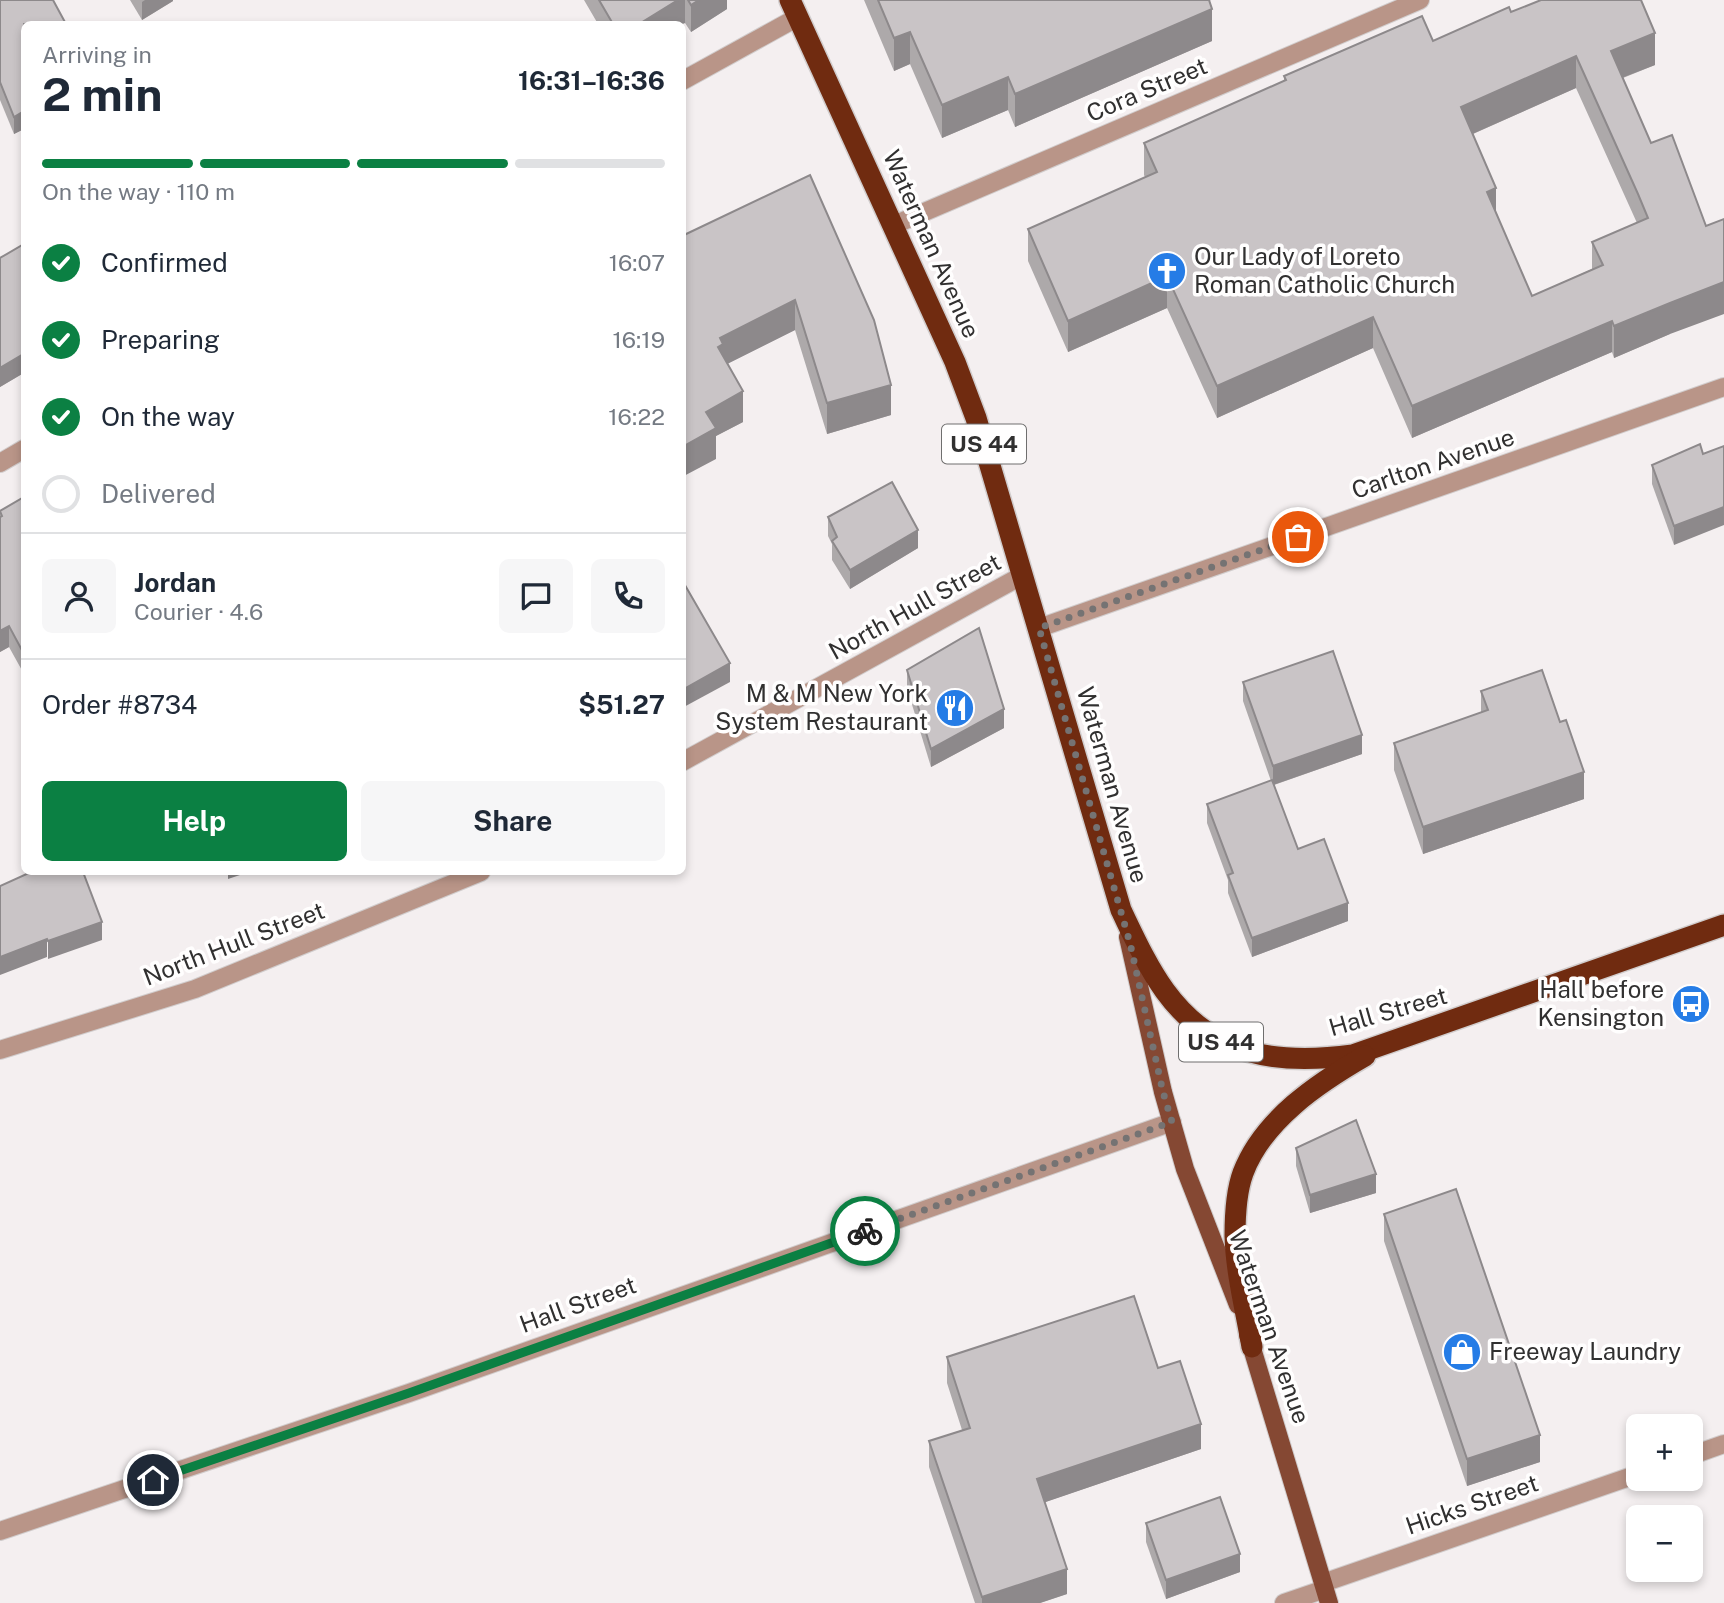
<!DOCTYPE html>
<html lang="en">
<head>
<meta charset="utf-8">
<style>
  :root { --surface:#fff; --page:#f6f6f7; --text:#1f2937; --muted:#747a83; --line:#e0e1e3; --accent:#0b8043 }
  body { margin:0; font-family:"Public Sans",sans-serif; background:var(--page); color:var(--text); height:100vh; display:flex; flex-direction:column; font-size:26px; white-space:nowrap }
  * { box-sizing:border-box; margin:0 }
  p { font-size:23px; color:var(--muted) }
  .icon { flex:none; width:38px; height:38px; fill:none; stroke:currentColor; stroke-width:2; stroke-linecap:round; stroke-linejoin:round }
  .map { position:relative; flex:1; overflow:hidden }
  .details { position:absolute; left:21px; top:21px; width:665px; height:854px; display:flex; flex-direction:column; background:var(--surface); border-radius:10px; box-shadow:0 4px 10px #0003 }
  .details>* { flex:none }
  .controls { position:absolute; left:1626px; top:1414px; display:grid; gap:14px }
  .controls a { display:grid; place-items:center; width:77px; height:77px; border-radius:10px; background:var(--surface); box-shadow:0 4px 10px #0003; font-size:35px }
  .pin { position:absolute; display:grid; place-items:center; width:60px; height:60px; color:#fff; margin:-30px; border:4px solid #fff; border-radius:50%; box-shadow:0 2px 7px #0007 }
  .courier { position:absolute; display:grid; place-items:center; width:70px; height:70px; margin:-35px; border:5px solid #0b8043; border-radius:50%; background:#fff; color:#222; box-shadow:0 2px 9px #0007 }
  .overview em { font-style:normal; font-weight:700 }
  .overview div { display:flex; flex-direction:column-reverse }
  .overview { display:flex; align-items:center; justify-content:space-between; height:119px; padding:0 21px }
  h1 { font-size:46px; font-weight:700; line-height:52px }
  .bar { display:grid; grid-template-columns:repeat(4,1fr); gap:10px 7px; align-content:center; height:84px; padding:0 21px }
  .bar i { height:9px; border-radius:5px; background:var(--line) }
  .bar .current { background:var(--accent) }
  .bar p { grid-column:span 4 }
  .line { display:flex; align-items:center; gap:18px; padding:0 21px; border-top:2px solid var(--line) }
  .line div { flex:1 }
  .round { display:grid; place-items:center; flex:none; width:74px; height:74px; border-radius:10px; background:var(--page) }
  ol { padding:0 21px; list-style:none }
  li { display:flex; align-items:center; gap:21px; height:77px }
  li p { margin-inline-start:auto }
  li .icon { padding:7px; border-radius:50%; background:var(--accent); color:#fff; stroke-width:4 }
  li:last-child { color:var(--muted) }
  li i { width:38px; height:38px; border:4px solid var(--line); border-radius:50% }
  .button { display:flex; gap:14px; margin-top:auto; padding:14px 21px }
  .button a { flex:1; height:80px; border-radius:10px; background:var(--accent); color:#fff; font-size:28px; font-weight:700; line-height:80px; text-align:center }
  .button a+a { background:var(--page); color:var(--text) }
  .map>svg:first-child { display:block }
</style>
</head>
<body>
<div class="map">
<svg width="1724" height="1603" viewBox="0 0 1724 1603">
  <rect width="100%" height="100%" fill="#f4eff0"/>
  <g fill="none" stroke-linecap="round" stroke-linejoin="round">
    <g stroke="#d1cdcd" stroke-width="20">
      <g id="minor">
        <polyline points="682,81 798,17"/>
        <polyline points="894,225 1420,0"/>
        <polyline points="0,463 24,449"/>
        <polyline points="1039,628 1724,387"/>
        <polyline points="682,762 1023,575"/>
        <polyline points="0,1050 195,989 481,872"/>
        <polyline points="1690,1456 1724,1444"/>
        <polyline points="0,1531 409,1393 1172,1122"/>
        <polyline points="1323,1583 1638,1474"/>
        <polyline points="1284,1603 1325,1589"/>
      </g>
    </g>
    <g stroke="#d1cdcd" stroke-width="20">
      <g id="major">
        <polyline points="1128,937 1163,1092 1185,1169 1238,1305"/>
        <polyline points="1248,1335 1329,1603"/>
      </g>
    </g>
    <g stroke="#d1cdcd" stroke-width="24">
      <g id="highway">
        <path d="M 790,0 L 955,362 L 976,418 L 1121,910 C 1134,937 1147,966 1165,991 C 1213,1057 1277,1065 1353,1055 L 1724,925"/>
        <path d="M 1252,1347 C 1246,1311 1236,1273 1235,1236 C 1235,1215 1236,1192 1243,1173 C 1263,1120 1318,1083 1365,1056"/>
      </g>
    </g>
    <use href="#minor" stroke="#b99588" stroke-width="18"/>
    <use href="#major" stroke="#854833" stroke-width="18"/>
    <use href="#highway" stroke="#702b10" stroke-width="21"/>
  </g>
  <g fill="#ada9aa" fill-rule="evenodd">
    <polygon points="0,0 24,24 24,129 14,134 0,100"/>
    <polygon points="130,0 173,0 173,1 142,20"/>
    <polygon points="584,0 727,0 727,9 691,32 685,23 682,24 598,24"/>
    <polygon points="864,0 1211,0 1209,1 1212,41 1015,127 1008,110 942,138 910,64 894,71"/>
    <path d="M 1511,12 L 1655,65 L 1623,78 L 1670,334 L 1614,358 L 1612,352 L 1412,438 L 1373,348 L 1217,418 L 1167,308 L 1068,352 L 1028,261 L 1028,229 L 1145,177 L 1144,175 L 1144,143 L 1284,81 L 1284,76 L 1433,41 ZM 1576,88 L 1637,223 L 1592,242 L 1592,269 L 1532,296 L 1496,214 L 1473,134 Z"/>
    <polygon points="810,175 891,415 827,434 795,330 727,364 743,422 716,436 716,459 682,236"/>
    <polygon points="24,244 24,378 22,374 0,387 0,258"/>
    <polygon points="1703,454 1674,545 1652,484 1652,465"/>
    <polygon points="24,497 24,674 9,647 0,652 0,511"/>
    <polygon points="828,517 918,548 850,589 832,560 832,544 828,536"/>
    <polygon points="907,670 1004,728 931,767 907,688"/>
    <polygon points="1243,682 1362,754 1274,785 1298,849 1348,921 1252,957 1228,893 1228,880 1207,823 1207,804 1271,781 1243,701"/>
    <polygon points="1481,691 1584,799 1423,854 1394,770 1394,743 1481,713"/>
    <polygon points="1296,1148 1376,1193 1310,1213 1296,1166"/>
    <polygon points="1384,1214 1540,1462 1467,1486 1384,1241"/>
    <polygon points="947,1357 1158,1368 1201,1449 1045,1502 1067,1594 1040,1603 975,1603 929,1467 929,1441 962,1430 947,1383"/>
    <polygon points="1146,1523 1240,1572 1166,1599 1146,1542"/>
  </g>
  <g fill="#8d898b">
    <polygon points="145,0 173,0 173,1 142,20 142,2"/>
    <polygon points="678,0 685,0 685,23 682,24 639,24"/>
    <polygon points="699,0 727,0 727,9 691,32 691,5"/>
    <polygon points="1212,9 1212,41 1015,127 1015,94"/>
    <polygon points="910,32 910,64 894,71 894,38"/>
    <polygon points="1655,33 1655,65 1611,82 1611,51"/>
    <polygon points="1576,56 1576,88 1461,139 1461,107"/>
    <polygon points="1008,77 1008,110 942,138 942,105"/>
    <polygon points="24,111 24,129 14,134 14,117"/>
    <polygon points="1496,188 1496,220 1487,192"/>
    <polygon points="1167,276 1167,308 1068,352 1068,321"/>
    <polygon points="1724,282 1724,314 1670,334 1614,358 1614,326 1670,303"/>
    <polygon points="795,300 795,330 723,366 718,347 720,338"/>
    <polygon points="1373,317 1373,348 1217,418 1217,386"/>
    <polygon points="1612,321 1612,352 1412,438 1412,406"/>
    <polygon points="22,355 22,374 0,387 0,368"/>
    <polygon points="891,385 891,415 827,434 827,403"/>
    <polygon points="743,391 743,422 716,436 716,459 682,477 682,447 706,412"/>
    <polygon points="1724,507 1724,525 1674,545 1674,526"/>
    <polygon points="918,530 918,548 850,589 850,570"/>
    <polygon points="9,626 9,647 0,652 0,631"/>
    <polygon points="730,663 730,682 682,708 682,690"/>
    <polygon points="1004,709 1004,728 931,767 931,749"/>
    <polygon points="1362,735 1362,754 1273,785 1273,766"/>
    <polygon points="1584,772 1584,799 1423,854 1423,827"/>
    <polygon points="228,872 249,872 228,879"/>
    <polygon points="1348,903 1348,921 1252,957 1252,938"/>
    <polygon points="102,922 102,940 48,959 48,941"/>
    <polygon points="47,939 47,957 0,975 0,957"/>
    <polygon points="1376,1174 1376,1193 1310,1213 1310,1195"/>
    <polygon points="1201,1424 1201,1449 1037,1505 1037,1479"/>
    <polygon points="1540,1435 1540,1462 1467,1486 1467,1459"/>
    <polygon points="1240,1554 1240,1572 1166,1599 1166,1580"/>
    <polygon points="1067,1569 1067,1594 1040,1603 982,1603 982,1597"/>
  </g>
  <g fill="#c9c4c6" stroke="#8d898b" stroke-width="2" fill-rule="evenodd">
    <polygon points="0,0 53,0 66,24 24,24 24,111 14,117 0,82"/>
    <polygon points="599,0 678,0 639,24 613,24"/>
    <polygon points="688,0 699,0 691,5"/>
    <polygon points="878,0 1209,0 1212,9 1015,94 1008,77 942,105 910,32 894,38"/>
    <path d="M 1541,0 L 1641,0 L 1655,33 L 1611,51 L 1651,143 L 1672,135 L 1706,226 L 1724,219 L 1724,282 L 1670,303 L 1614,326 L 1612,321 L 1412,406 L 1373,317 L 1217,386 L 1167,276 L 1068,321 L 1028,229 L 1157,172 L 1144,143 L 1286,80 L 1284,76 L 1422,16 L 1433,41 L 1509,7 L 1511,12 ZM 1576,56 L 1638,194 L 1648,218 L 1592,242 L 1603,265 L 1532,296 L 1487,192 L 1496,188 L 1461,107 Z"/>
    <polygon points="810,175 874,320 891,385 827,403 795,300 720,338 723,344 718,347 743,391 706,412 716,428 682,447 682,236"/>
    <polygon points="24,244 24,359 22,355 0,368 0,258"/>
    <polygon points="1700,444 1703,454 1724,446 1724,507 1674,526 1652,465"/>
    <polygon points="892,482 918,530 850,570 832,541 837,537 828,517"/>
    <polygon points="24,497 24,654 9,626 0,631 0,517 2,516 0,511"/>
    <polygon points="682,580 730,663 682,690"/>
    <polygon points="979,628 1004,709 931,749 907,670"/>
    <polygon points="1333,651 1362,735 1273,766 1243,682"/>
    <polygon points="1542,670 1560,722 1566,720 1584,772 1423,827 1394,743 1488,710 1481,691"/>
    <polygon points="1272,780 1298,849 1324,839 1348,903 1252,938 1228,875 1233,873 1207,804"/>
    <polygon points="31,872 83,872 102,922 48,941 47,939 0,957 0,886"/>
    <polygon points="1356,1120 1376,1174 1310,1195 1296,1148"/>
    <polygon points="1456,1189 1540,1435 1467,1459 1384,1214"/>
    <polygon points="1134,1296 1158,1368 1180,1361 1201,1424 1037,1479 1067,1569 982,1597 929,1441 970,1428 947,1357"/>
    <polygon points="1220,1497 1240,1554 1166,1580 1146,1523"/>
  </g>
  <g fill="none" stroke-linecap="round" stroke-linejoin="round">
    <polyline stroke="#757373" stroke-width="7" stroke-dasharray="0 12.6" points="865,1231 1172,1122 1163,1092 1130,943 1039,628 1298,537"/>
    <polyline stroke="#0b8043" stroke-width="9" points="153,1480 409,1393 865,1231"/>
  </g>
  <defs>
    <g id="church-disc" transform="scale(2.0125)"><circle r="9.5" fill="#257ce6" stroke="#fffefe"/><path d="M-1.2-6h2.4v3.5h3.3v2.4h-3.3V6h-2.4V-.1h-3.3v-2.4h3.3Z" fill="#fff"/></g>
    <g id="restaurant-disc" transform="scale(2.0125)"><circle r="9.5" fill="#257ce6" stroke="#fffefe"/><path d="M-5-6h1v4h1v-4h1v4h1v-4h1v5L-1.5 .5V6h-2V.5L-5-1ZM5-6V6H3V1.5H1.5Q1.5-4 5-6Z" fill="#fff"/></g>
    <g id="bus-disc" transform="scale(2.0125)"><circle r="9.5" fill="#257ce6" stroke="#fffefe"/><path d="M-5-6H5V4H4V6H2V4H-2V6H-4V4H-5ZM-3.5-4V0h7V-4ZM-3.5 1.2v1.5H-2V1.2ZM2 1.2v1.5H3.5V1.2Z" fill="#fff"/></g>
    <g id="shop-disc" transform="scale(2.0125)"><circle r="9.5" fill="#257ce6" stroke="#fffefe"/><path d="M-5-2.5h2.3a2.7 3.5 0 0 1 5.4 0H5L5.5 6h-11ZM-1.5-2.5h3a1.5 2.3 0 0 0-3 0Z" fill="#fff"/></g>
  </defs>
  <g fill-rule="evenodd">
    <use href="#church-disc" x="1167" y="271"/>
    <use href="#restaurant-disc" x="955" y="708"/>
    <use href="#bus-disc" x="1691" y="1004"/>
    <use href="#shop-disc" x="1462" y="1352"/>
  </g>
  <g text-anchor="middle" stroke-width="7" stroke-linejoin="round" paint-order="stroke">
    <g fill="#fffefe" stroke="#6f6e6e" stroke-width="2">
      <rect x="942" y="424.5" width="84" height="39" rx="5"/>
      <rect x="1179" y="1022.5" width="84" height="39" rx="5"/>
    </g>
    <g font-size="23" font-weight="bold" fill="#313030">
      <text x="984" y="452">US 44</text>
      <text x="1221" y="1050">US 44</text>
    </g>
    <g font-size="24" fill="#313030" stroke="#fffefe">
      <text transform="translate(1147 90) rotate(-23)" y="8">Cora Street</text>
      <text transform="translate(931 244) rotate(66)" y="8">Waterman Avenue</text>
      <text transform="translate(1433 464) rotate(-19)" y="8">Carlton Avenue</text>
      <text transform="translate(915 607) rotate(-29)" y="8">North Hull Street</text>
      <text transform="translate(1112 785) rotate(74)" y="8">Waterman Avenue</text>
      <text transform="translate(234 944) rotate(-21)" y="8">North Hull Street</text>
      <text transform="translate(1388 1012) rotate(-16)" y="8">Hall Street</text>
      <text transform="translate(578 1305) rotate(-20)" y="8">Hall Street</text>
      <text transform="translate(1269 1327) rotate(71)" y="8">Waterman Avenue</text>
      <text transform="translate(1472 1505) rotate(-19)" y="8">Hicks Street</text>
    </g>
    <g font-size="24" fill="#313030" stroke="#fffefe" text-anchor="start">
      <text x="1194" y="265">Our Lady of Loreto<tspan x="1194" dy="28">Roman Catholic Church</tspan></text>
      <text x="928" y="702" text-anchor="end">M &amp; M New York<tspan x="928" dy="28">System Restaurant</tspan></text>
      <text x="1664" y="998" text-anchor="end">Hall before<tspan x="1664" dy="28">Kensington</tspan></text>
      <text x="1489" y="1360">Freeway Laundry</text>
    </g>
  </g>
</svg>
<div class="controls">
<a>+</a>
<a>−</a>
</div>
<div class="pin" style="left:1298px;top:537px;background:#ea580c"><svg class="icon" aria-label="bag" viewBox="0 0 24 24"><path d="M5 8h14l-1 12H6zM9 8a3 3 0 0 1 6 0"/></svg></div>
<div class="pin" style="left:153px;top:1480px;background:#1f2937"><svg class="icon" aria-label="home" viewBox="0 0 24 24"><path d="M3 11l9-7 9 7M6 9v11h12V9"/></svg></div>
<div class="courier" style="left:865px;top:1231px"><svg class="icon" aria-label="bike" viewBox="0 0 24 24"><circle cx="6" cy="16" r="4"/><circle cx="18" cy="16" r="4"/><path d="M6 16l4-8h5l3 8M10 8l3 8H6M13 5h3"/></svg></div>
<section class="details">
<div class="overview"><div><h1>2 min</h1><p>Arriving in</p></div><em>16:31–16:36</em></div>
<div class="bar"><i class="current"></i><i class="current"></i><i class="current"></i><i></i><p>On the way · 110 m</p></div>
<ol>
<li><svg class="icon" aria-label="check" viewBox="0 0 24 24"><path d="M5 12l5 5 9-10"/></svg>Confirmed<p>16:07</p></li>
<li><svg class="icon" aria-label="check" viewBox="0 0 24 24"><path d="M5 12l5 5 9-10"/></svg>Preparing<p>16:19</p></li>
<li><svg class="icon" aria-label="check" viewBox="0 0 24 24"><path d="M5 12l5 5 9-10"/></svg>On the way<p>16:22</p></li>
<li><i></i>Delivered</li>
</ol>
<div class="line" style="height:126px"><a class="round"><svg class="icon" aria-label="person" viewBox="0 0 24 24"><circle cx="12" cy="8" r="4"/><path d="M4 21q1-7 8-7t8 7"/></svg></a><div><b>Jordan</b><p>Courier · 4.6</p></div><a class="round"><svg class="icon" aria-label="chat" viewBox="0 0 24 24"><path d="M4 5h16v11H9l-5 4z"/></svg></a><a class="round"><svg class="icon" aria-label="phone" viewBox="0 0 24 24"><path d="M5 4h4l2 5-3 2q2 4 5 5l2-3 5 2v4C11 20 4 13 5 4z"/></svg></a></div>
<div class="line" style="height:91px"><div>Order #8734</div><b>$51.27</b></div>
<div class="button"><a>Help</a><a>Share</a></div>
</section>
</div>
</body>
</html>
